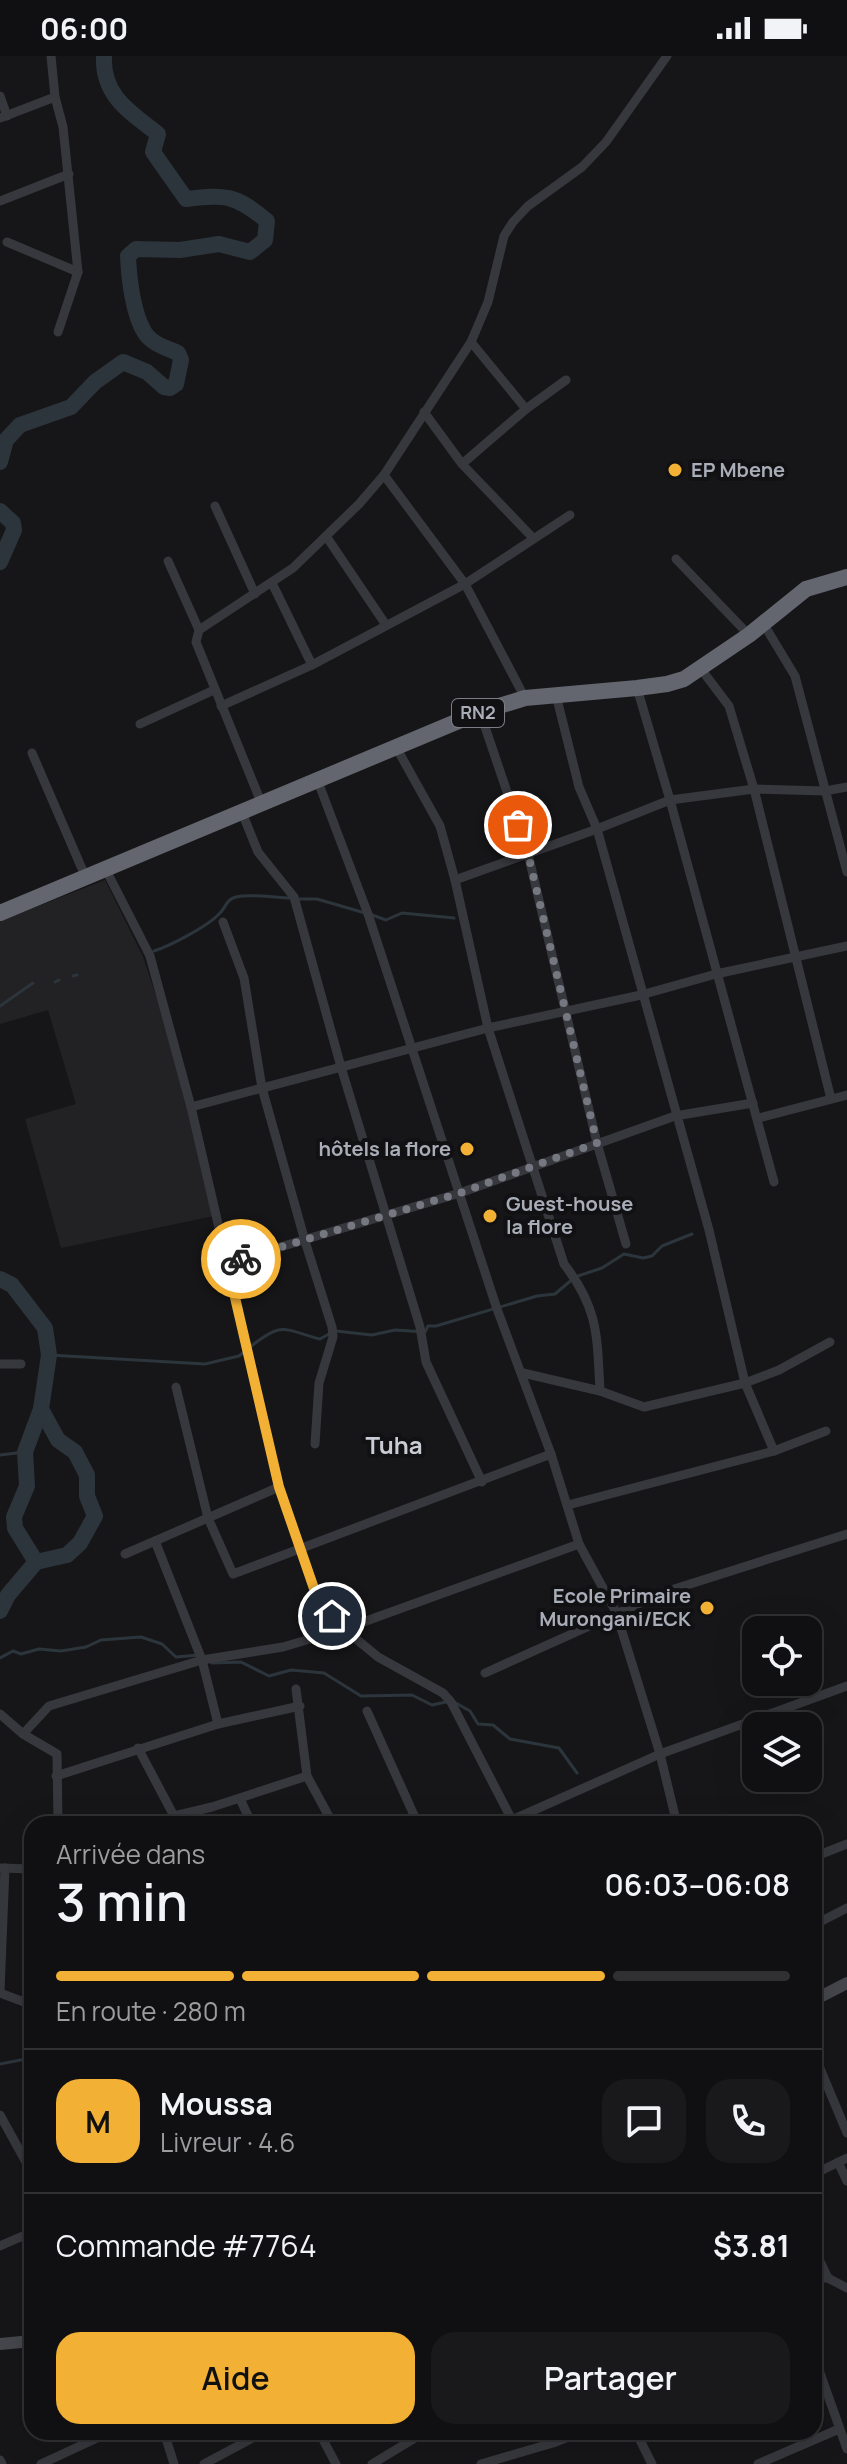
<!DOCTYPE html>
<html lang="fr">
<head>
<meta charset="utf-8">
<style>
  :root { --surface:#101012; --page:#19191b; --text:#f1f3f6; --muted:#9c9d9f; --line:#303032; --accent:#f2b134 }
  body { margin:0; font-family:Manrope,sans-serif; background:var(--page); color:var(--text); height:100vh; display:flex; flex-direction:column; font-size:30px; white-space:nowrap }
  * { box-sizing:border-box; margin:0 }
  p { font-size:26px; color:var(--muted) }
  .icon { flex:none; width:44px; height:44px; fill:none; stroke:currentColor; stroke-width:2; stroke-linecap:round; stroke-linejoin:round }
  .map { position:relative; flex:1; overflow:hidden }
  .side { position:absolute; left:24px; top:1760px; width:798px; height:624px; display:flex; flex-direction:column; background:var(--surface); border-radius:24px; box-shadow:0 8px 32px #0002,0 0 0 2px var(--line) }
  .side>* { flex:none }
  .fabs { position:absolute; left:742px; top:1560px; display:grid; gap:16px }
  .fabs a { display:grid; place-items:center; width:80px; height:80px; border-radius:16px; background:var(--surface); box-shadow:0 8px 32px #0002,0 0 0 2px var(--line); font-size:40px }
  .pin { position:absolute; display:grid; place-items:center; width:68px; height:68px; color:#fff; margin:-34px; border:4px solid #fff; border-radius:50%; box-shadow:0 2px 8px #0007 }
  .courier { position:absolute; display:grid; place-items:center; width:80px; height:80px; margin:-40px; border:6px solid #f2b134; border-radius:50%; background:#fff; color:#222; box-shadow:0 2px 10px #0007 }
  .summary em { font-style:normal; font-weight:600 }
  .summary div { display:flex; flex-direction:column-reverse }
  .summary { display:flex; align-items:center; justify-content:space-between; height:136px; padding:0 32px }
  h1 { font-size:52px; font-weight:600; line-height:60px }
  .bar { display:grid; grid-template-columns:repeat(4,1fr); gap:12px 8px; align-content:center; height:96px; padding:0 32px }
  .bar i { height:10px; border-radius:6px; background:var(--line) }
  .bar .active { background:var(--accent) }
  .bar p { grid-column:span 4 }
  .line { display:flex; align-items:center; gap:20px; padding:0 32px; border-top:2px solid var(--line) }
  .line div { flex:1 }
  .round { display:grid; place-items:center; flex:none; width:84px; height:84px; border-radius:24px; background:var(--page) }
  .button { display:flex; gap:16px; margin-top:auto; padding:16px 32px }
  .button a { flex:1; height:92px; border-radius:24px; background:var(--accent); color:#111; font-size:32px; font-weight:600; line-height:92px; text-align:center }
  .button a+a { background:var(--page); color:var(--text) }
  .status { display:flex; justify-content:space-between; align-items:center; height:56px; padding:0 40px; background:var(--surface); direction:ltr }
  .status svg { height:22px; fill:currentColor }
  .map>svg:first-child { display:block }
</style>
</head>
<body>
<div class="status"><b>06:00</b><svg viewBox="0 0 49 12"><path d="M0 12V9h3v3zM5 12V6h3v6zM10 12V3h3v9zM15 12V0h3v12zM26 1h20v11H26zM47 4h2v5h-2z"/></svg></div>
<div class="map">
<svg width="847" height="2408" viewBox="0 0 847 2408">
  <rect width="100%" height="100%" fill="#161618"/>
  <polygon fill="#222225" points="105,824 143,901 158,945 188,1051 214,1160 61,1192 25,1063 76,1048 48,954 0,968 0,865"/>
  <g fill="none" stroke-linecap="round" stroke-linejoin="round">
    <g stroke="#2c353c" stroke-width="3">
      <polyline points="299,843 317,843 365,857"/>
      <polyline points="372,859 386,864 402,857 454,862"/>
      <path d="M 154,895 C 170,890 208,870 219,858 C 226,852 226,843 236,841 C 251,837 275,842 291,842"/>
      <polyline points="73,920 77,919"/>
      <polyline points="55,926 59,924"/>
      <polyline points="0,950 33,927"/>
      <polyline points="336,1275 372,1279 395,1274 425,1276 428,1270 436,1270 537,1240 555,1238 575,1221 602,1212 624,1198 643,1202 652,1200 662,1190 692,1178"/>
      <path d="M 250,1291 C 283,1265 282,1273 320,1283 L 329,1278"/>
      <polyline points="49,1299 205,1308 239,1300 244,1296"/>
      <polyline points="0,1399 25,1396"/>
      <polyline points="0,1602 13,1595 21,1598 39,1593 61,1595 86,1591 101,1584 141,1581 162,1588 176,1601 199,1599"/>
      <polyline points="212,1607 241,1606 269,1620 291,1614 324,1617 361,1640 412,1639 432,1649 446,1646"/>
      <polyline points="454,1646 470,1655 478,1668 493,1669 510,1683 559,1692 577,1717"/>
      <polyline points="0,2008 26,2003 32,2005"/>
    </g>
    <g stroke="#2c353c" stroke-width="16">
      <path d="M 0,406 L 6,384 L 20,369 L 71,351 L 95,326 L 123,306 L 147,316 L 164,331 L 170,332 L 176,328 L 181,304 L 178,297 C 167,292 152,288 145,277 C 133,259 129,222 128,200 L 136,193 L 180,194 L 219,188 L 250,196 L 265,184 L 267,165 C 236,139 226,138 186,143 L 153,96 L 158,78 C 130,56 102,40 104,0"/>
      <polyline points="0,455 13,467 14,474 0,506"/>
      <polyline points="0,1223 12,1229 45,1272 49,1299 41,1353 58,1384 75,1396 87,1419 87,1440 95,1460 80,1487 67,1499 36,1506 8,1539 0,1555"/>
      <polyline points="36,1506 15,1472 14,1461 27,1430 25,1396 41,1353"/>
    </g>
    <g stroke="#37383d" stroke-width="9">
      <polyline points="51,0 55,41 63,71 78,216 58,276"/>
      <polyline points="0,40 7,60"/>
      <polyline points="0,62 55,41"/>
      <polyline points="0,145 69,118"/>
      <polyline points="7,186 78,216"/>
      <polyline points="471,286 526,353"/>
      <polyline points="424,356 462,408 533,482"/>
      <polyline points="462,408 526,353 566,324"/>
      <polyline points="215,450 255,538"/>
      <polyline points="326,480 386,569"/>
      <polyline points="676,503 749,579"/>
      <polyline points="168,505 199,574"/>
      <polyline points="272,527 312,609"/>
      <polyline points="763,567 795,620 847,816"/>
      <polyline points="701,613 729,650 754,733 831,1043"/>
      <polyline points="637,632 670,744 774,1126"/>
      <polyline points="556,639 579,731 597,773 709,1174 745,1327 774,1395"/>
      <polyline points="525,642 465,528 384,419 471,286 488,246 504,180 513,166 528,150 582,111 606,86 667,0"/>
      <polyline points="221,650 312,609 465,528 570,459"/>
      <polyline points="480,656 528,798 597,1087 626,1188"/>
      <polyline points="140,668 214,634"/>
      <path d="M 396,691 L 440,770 L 455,824 L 488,972 L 564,1208 C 599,1253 597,1281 600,1335"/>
      <polyline points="32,697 86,822"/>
      <polyline points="317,723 368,858 497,1253 551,1398 579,1488 616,1556 660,1698 677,1768"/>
      <polyline points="261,746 196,586 199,574 293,512 359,448 384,419"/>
      <polyline points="241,754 258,796 294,841 341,1011 420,1271 426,1306 482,1426"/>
      <polyline points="106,814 150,900 191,1051 279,1431 319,1547 344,1573 378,1601 443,1637 451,1646 514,1768"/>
      <polyline points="455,824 597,773 670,744 754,733 825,735 847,731"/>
      <polyline points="223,866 244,922 262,1032 305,1185 332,1271 333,1281 319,1327 315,1388"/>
      <polyline points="191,1051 488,972 641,939 716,918 847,890"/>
      <polyline points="759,1062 847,1039"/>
      <polyline points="227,1207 460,1137 675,1060 753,1047"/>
      <polyline points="0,1308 21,1308"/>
      <polyline points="523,1317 600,1335 644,1351 745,1327 779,1314 830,1286"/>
      <polyline points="176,1331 208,1462 233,1518 551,1398"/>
      <polyline points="568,1449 774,1395 826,1375"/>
      <polyline points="155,1485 202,1604 218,1668"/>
      <polyline points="125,1498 279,1431"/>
      <polyline points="485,1617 665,1536 847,1478"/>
      <polyline points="296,1633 307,1720 333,1768"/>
      <polyline points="367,1655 418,1768"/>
      <polyline points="0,1658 23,1678 57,1698 58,1768"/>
      <polyline points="23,1678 49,1650 202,1604 283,1591 344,1573 579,1488"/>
      <polyline points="138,1692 174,1760 212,1751 307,1720"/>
      <polyline points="56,1720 218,1668 300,1650"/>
      <polyline points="240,1743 252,1768"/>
      <polyline points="503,1768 660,1698 847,1630"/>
      <polyline points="814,1801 847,1788"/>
      <polyline points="0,1812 32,1813"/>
      <polyline points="814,1869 847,1852"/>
      <polyline points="0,1935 5,1812"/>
      <polyline points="0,1937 32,1949"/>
      <polyline points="814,1998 847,2077"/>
      <polyline points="0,2059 32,2117"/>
      <polyline points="838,2106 847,2125"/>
      <polyline points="814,2118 847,2102"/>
      <polyline points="0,2190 32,2176"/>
      <polyline points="814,2193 828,2222"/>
      <polyline points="814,2222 828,2222 847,2232"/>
      <polyline points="814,2300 847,2393"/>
      <polyline points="164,2376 174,2408"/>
      <polyline points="319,2376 336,2408"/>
      <polyline points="636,2376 652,2408"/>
      <polyline points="0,2404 2,2408"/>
      <polyline points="41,2408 110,2376"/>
      <polyline points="204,2408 264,2376"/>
      <polyline points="372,2408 425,2376"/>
      <polyline points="481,2408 553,2387 581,2376"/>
      <polyline points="758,2408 839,2373"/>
    </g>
    <g stroke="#45474d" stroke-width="12">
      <polyline points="814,1944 847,1927"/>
      <polyline points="0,2288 32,2285"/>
    </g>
    <polyline stroke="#63666e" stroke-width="16" points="0,857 480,656 525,642 637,632 667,628 684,623 749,579 806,533 847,521"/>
  </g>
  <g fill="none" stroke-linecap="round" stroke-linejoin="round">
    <polyline stroke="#757880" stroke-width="8" stroke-dasharray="0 14.4" points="241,1203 460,1137 597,1087 528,798 518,769"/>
    <polyline stroke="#f2b134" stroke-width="10" points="241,1203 227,1207 279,1431 319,1547 332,1560"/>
  </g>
  <g fill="#f2b134" stroke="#111113" stroke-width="3">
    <circle cx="675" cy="414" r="8"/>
    <circle cx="467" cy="1093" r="8"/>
    <circle cx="490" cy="1160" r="8"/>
    <circle cx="707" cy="1552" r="8"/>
  </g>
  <g text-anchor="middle" stroke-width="8" stroke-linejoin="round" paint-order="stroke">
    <rect fill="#111113" stroke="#7b7e86" stroke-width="2" x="452" y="643" width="52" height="28" rx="6"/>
    <g font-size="18" font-weight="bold" fill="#a8adb8">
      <text x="478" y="663">RN2</text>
    </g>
    <g font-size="20" font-weight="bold" fill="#a8adb8" stroke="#111113" text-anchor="start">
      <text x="691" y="421">EP Mbene</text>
      <text x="451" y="1100" text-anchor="end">hôtels la flore</text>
      <text x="506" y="1155">Guest-house<tspan x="506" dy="23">la flore</tspan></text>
      <text x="691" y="1547" text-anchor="end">Ecole Primaire<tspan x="691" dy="23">Murongani/ECK</tspan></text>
    </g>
    <g font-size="24" font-weight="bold" fill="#c9ccd4" stroke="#111113">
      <text x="394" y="1398">Tuha</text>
    </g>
  </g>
</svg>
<div class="fabs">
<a><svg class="icon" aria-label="locate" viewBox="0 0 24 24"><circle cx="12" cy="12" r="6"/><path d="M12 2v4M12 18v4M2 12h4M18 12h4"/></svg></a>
<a><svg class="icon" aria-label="layers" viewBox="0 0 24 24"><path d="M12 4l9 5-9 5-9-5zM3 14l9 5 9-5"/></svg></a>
</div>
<div class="pin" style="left:518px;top:769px;background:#ea580c"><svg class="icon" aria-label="bag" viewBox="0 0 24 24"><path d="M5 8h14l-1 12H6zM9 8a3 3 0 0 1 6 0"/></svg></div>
<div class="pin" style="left:332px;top:1560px;background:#1f2937"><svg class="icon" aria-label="home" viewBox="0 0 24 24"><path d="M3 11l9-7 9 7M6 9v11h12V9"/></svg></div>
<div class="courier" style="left:241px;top:1203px"><svg class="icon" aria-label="bike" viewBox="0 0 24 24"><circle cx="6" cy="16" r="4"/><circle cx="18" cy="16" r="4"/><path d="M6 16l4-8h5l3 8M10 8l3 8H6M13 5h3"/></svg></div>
<section class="side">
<div class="summary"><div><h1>3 min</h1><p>Arrivée dans</p></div><em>06:03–06:08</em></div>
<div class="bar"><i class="active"></i><i class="active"></i><i class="active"></i><i></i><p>En route · 280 m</p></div>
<div class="line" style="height:144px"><b class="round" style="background:var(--accent);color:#111">M</b><div><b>Moussa</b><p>Livreur · 4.6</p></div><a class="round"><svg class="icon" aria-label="chat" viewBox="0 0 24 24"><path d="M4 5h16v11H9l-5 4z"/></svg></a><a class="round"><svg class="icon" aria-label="phone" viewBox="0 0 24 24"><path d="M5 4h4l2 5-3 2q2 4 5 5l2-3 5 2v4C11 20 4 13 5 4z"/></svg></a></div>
<div class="line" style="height:104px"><div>Commande #7764</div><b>$3.81</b></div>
<div class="button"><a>Aide</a><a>Partager</a></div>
</section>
</div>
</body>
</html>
